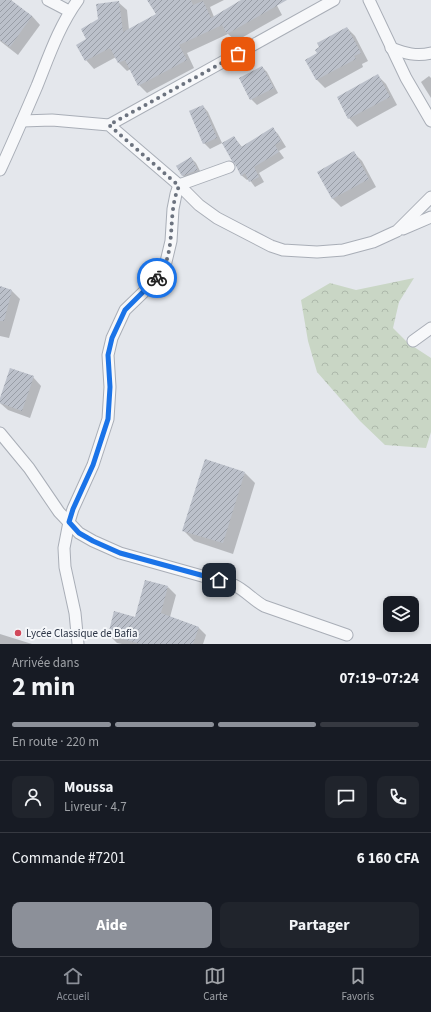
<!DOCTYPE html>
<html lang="fr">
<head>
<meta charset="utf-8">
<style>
  :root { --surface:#171b24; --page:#20242c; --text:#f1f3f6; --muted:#9ea1a6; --line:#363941; --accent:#8c9099 }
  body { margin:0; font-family:"Source Sans 3",sans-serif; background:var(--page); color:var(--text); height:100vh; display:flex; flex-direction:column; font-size:15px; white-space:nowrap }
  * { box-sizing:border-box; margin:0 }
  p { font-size:13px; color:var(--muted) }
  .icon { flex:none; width:22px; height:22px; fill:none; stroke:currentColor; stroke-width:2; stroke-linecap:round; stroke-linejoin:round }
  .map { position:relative; height:644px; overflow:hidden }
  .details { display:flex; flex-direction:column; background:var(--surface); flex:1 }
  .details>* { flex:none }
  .buttons { position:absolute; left:383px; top:596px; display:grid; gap:8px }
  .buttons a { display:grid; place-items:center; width:36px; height:36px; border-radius:8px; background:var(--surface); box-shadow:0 2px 6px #0003; font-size:20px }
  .pin { position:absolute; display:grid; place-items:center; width:34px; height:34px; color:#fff; margin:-17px; border-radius:8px; box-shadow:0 2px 6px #0006 }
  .courier { position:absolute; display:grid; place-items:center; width:40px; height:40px; margin:-20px; border:3px solid #1a73e8; border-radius:50%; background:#fff; color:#222; box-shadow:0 1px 5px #0007 }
  .summary em { font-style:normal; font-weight:700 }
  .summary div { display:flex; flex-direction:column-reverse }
  .summary { display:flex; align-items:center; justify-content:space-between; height:68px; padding:0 12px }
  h1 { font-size:26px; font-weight:700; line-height:30px }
  .bar { display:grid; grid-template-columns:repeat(4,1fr); gap:6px 4px; align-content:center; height:48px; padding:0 12px }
  .bar i { height:5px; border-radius:3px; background:var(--line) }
  .bar .active { background:var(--accent) }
  .bar p { grid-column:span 4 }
  .line { display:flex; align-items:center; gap:10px; padding:0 12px; border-top:1px solid var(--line) }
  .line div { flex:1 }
  .round { display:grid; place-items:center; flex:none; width:42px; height:42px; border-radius:8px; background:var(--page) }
  .button { display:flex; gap:8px; margin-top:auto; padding:8px 12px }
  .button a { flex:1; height:46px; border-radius:8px; background:var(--accent); color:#fff; font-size:16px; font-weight:700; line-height:46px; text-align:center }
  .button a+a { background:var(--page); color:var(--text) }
  .tabs { display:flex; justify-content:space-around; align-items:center; height:56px; border-top:1px solid var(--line); background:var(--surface); font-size:11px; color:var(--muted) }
  .tabs a { display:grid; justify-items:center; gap:2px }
  .tabs .active { color:var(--accent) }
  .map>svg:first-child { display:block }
</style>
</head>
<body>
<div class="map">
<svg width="431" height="644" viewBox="0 0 431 644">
  <defs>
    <pattern id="forest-crowns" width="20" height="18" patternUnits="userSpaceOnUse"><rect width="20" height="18" fill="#c9d6c5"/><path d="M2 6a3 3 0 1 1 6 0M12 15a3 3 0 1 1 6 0" fill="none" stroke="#adb8ab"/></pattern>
    <pattern id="building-hatch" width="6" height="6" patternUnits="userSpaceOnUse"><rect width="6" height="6" fill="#bbc0ca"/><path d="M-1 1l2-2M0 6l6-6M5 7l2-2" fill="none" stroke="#989da6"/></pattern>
  </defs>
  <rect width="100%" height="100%" fill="#e4e7ec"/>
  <polygon fill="url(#forest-crowns)" points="414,278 399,302 393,328 408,343 431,358 431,432 426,448 385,445 360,421 317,372 308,341 301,300 330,283 356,290"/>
  <g fill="#0003">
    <polygon points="0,0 9,0 32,16 40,25 18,55 0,41"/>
    <polygon points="148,0 224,0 210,7 214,17 243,0 274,0 282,15 236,41 228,34 187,53 194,68 147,93 139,85 131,69 127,71 119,63 116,57 94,69 86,60 87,40 99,20 118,2 127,10 129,30 157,15"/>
    <polygon points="347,28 355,36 368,61 362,64 363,67 325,88 317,80 306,60 318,54"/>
    <polygon points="262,67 267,72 278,93 257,105 251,99 240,79"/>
    <polygon points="378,76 386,84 397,105 357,127 349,118"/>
    <polygon points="429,76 431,78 431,98 421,82"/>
    <polygon points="203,106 208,112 222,143 210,149 204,143"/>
    <polygon points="273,129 278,134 286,147 279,151 284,158 259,173 264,182 255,187 249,179 247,180 241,175 234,137 242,147"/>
    <polygon points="354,153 362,161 376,187 341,207 333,199 319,172"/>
    <polygon points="191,158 196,163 202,175 188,181 183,176 177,166"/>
    <polygon points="0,287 11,290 20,299 9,338 0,336"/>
    <polygon points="33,377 41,386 30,418 8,410 0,403 0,401"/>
    <polygon points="245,473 255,483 233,554 194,541 183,530"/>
    <polygon points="168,587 176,595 170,617 198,627 206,635 203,644 122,644 117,643 109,635 136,618"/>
    <polygon points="0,634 32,644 0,644"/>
  </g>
  <g fill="url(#building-hatch)">
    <polygon points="0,0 11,0 32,16 10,47 0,40"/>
    <polygon points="147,0 191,0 193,5 203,1 211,18 241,0 287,0 227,34 222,25 179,45 187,60 138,86 125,60 118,63 110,48 85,61 76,45 86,39 81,29 98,19 96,4 119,1 123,32 156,14"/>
    <polygon points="347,27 361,53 354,56 356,59 316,80 305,60 317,53 315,50 319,47 317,43"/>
    <polygon points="262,66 274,88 250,100 239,78"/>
    <polygon points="378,74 390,97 348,119 337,97"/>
    <polygon points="203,105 217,138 203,144 189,111"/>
    <polygon points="273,127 281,141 275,145 279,152 254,167 259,177 249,182 245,173 241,176 235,164 232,161 222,143 234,136 241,147"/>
    <polygon points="354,151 369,179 332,199 317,172"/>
    <polygon points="191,157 198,170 182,176 176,166"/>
    <polygon points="0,286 12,290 4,321 0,321"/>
    <polygon points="10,368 34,376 22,411 0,403 0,398"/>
    <polygon points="205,459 245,472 223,543 182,531"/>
    <polygon points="145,580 168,586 161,613 199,627 193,644 141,644 108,635 114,611 135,617"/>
  </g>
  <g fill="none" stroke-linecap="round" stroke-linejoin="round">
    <g stroke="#a9aeb7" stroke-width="13">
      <g id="street">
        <polyline points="48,0 69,11"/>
        <polyline points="369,0 406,78 431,121"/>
        <path d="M 391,48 C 405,53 416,57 431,53"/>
        <polyline points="22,121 52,120 109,125 179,185 199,205 217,218 271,246 283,250 317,252 343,250 373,242 397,231 431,197"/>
        <polyline points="109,125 334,0"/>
        <path d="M 0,170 C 13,142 25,114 37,86 C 49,56 59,26 78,0"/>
        <polyline points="403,229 431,217"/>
        <polyline points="413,341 431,328"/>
        <path d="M 0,433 L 29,468 L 59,512 L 79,533 L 93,541 L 120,553 L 234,585 C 245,590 253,600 264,606 L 347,635"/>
        <polyline points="78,644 75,613 65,567 64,548 69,522 73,509 93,465 108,419 110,387 108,355 112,338 125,310 155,281 165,266 171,241 173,209 176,194 179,185 229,167"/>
      </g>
    </g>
    <use href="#street" stroke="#f7f8fa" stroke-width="11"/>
  </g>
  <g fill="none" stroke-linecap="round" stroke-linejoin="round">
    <path stroke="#6c737f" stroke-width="4" stroke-dasharray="0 7.2" d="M 157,278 C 160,274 163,270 165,265 C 175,239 168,211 179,186 L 109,125 L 238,54"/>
    <polyline stroke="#1a73e8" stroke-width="5" points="157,278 125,310 112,338 108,355 110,387 108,419 93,465 73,509 69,522 79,533 93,541 120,553 219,580"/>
  </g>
  <circle fill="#d1495b" stroke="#f4f6f9" stroke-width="1.5" cx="18" cy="633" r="4"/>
  <g text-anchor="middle" stroke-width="4" stroke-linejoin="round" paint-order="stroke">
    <g font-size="11" fill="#2b3445" stroke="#f4f6f9" text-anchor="start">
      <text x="26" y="637">Lycée Classique de Bafia</text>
    </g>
  </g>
</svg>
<div class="buttons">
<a><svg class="icon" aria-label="layers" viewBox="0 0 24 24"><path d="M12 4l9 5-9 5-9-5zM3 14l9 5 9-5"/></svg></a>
</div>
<div class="pin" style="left:238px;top:54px;background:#ea580c"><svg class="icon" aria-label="bag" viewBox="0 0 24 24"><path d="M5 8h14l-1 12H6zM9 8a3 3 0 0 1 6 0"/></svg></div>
<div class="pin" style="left:219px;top:580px;background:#1f2937"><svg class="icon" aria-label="home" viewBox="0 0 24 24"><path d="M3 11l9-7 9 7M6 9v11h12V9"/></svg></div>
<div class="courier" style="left:157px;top:278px"><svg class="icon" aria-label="bike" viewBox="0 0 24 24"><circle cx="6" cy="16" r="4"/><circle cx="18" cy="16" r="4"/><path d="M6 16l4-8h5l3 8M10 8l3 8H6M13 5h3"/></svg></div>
</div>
<section class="details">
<div class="summary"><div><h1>2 min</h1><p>Arrivée dans</p></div><em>07:19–07:24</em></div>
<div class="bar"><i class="active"></i><i class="active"></i><i class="active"></i><i></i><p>En route · 220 m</p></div>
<div class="line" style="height:72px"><a class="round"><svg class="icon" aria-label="person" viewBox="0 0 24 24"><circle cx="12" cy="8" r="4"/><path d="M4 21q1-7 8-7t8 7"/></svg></a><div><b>Moussa</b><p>Livreur · 4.7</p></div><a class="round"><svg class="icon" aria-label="chat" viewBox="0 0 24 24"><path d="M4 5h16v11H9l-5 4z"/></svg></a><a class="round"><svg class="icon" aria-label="phone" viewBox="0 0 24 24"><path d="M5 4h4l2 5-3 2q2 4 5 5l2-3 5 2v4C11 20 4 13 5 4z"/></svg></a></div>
<div class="line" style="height:52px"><div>Commande #7201</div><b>6 160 CFA</b></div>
<div class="button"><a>Aide</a><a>Partager</a></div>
</section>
<nav class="tabs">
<a class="active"><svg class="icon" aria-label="home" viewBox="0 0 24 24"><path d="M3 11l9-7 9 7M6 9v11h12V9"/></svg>Accueil</a>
<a><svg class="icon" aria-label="map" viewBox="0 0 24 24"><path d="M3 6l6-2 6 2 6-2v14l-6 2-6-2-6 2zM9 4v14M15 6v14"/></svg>Carte</a>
<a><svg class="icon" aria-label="saved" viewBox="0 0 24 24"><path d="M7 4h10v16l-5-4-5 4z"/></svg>Favoris</a>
</nav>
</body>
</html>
